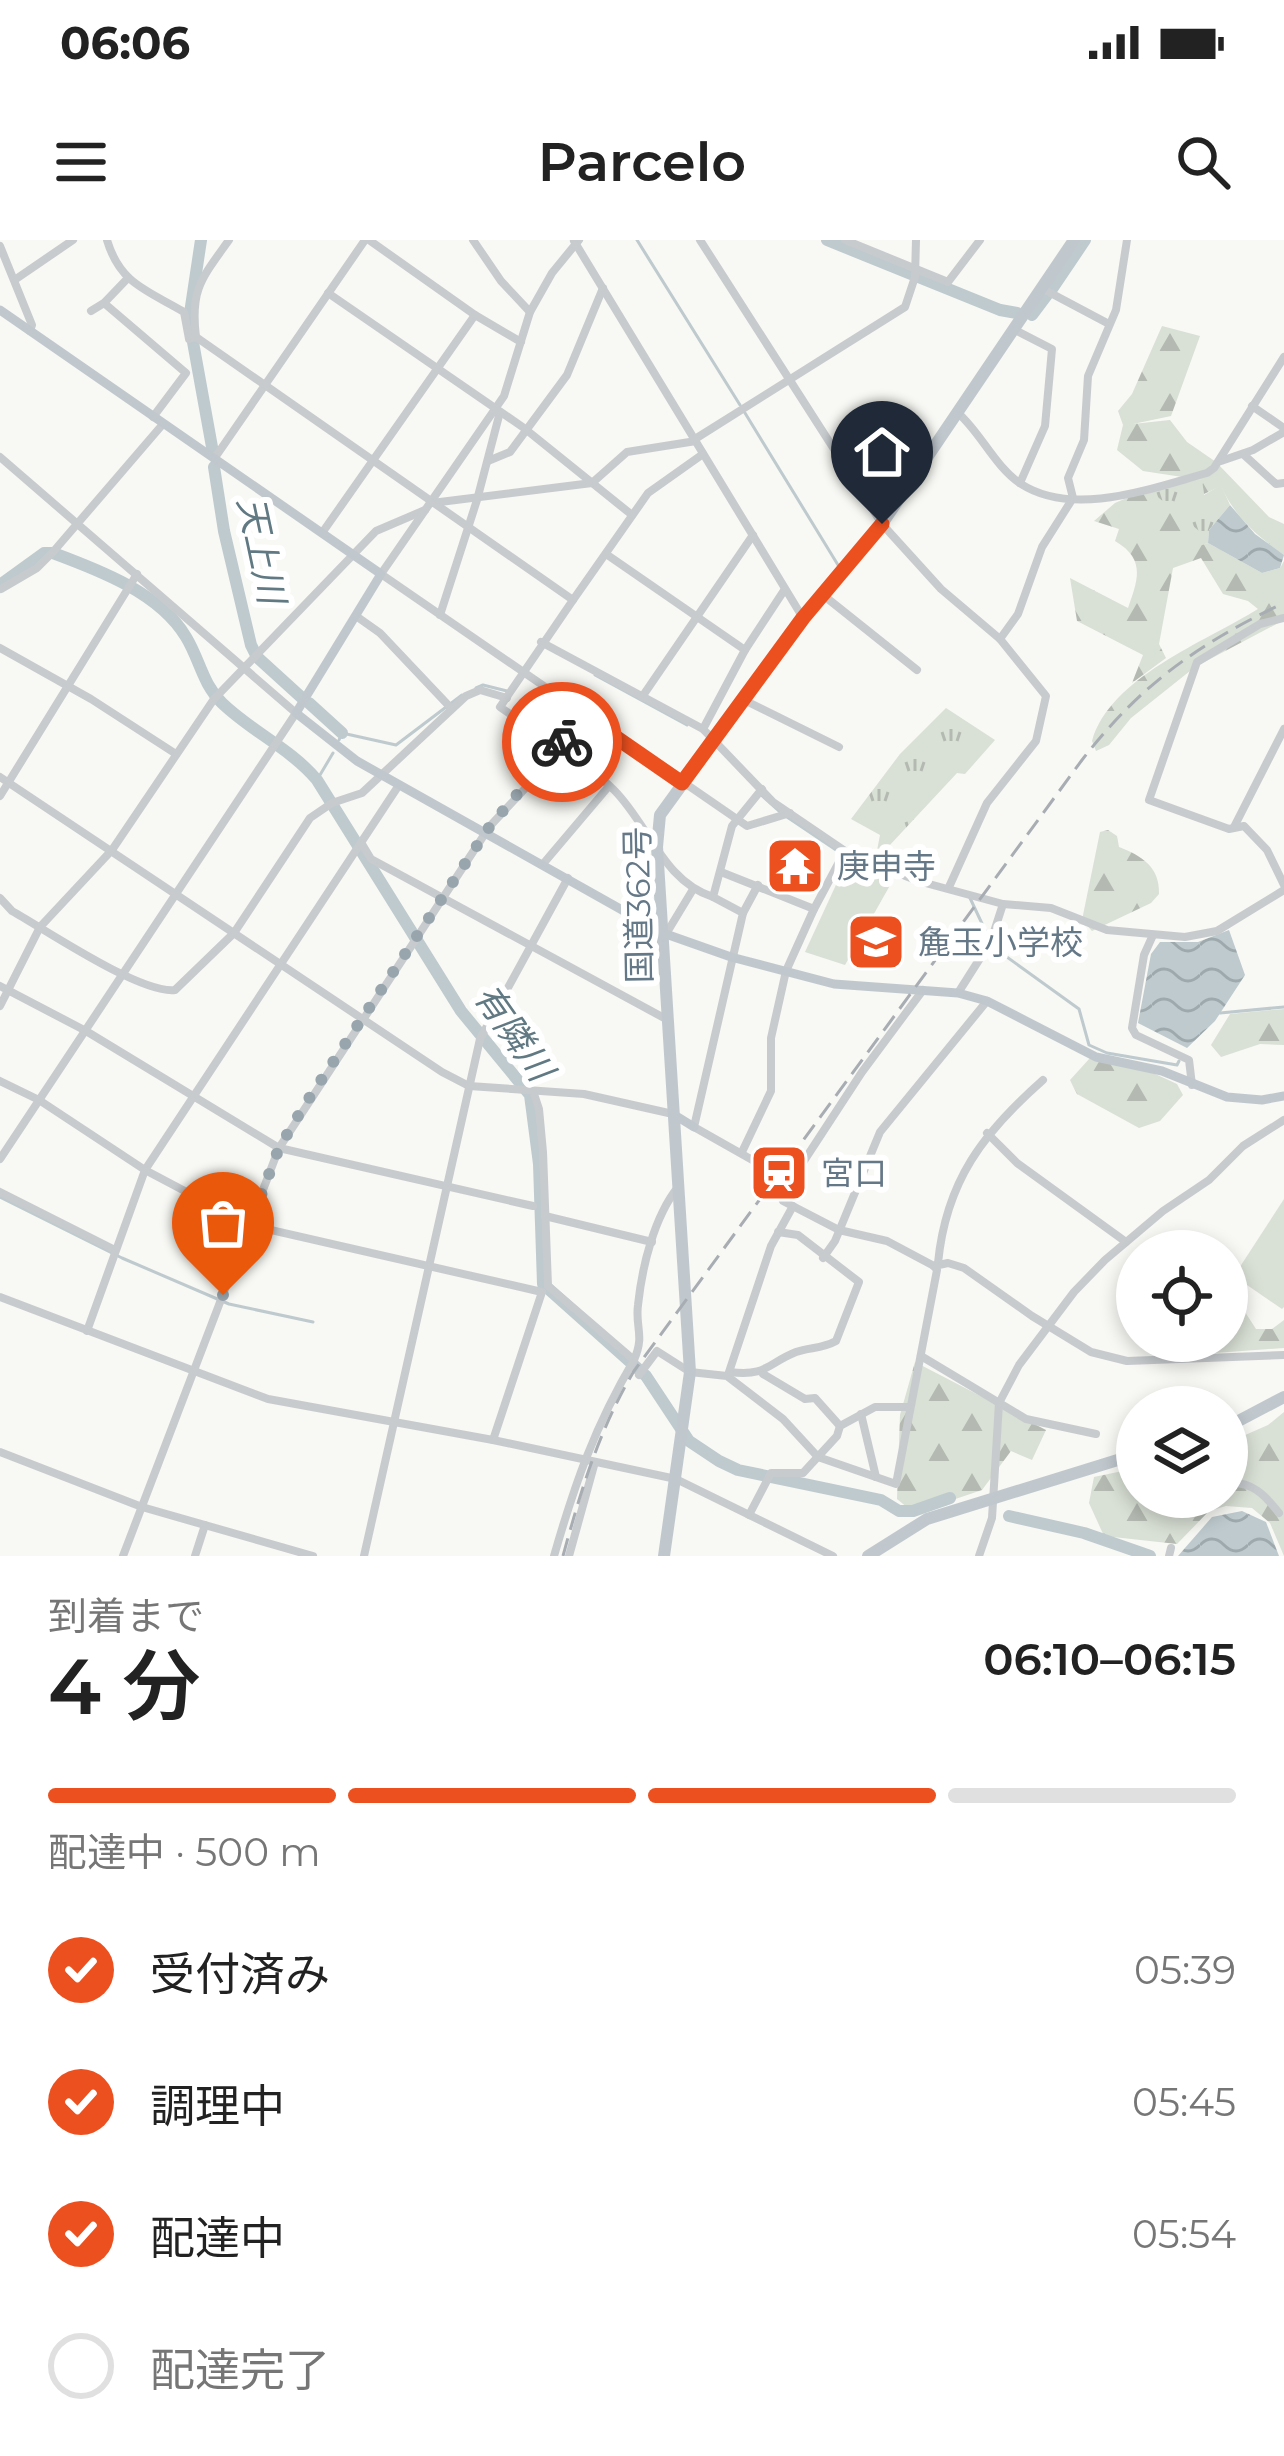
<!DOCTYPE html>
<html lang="ja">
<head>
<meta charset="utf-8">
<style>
  :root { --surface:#fff; --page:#f6f6f6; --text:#222; --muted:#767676; --line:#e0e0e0; --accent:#ed501f }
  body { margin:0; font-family:Montserrat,"Noto Sans JP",sans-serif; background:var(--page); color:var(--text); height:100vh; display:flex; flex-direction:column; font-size:45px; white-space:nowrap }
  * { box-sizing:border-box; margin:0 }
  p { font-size:39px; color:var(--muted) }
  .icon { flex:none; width:66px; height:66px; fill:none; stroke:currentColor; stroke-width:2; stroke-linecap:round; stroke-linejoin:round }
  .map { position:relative; height:1316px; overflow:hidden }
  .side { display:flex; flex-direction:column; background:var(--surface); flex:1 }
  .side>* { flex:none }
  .fabs { position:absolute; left:1116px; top:990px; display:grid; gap:24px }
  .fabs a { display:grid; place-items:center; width:132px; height:132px; border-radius:50%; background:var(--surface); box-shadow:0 6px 18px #0003; font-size:60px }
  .pin { position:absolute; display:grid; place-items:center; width:102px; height:102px; color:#fff; margin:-123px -51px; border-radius:50% 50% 50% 0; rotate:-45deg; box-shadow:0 0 12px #0007 }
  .pin .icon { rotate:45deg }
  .courier { position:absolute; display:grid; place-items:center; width:120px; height:120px; margin:-60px; border:9px solid #ed501f; border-radius:50%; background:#fff; color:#222; box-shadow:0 3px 15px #0007 }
  .summary em { font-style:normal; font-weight:600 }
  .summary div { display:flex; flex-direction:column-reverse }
  .summary { display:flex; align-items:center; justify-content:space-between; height:204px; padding:0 48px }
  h1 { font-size:78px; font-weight:600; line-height:90px }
  .bar { display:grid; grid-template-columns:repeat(4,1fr); gap:18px 12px; align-content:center; height:144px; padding:0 48px }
  .bar i { height:15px; border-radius:9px; background:var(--line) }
  .bar .active { background:var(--accent) }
  .bar p { grid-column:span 4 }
  ol { padding:0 48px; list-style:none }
  li { display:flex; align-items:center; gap:36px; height:132px }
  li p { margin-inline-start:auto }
  li .icon { padding:12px; border-radius:50%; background:var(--accent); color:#fff; stroke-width:4 }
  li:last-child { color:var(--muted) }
  li i { width:66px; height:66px; border:6px solid var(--line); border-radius:50% }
  .status { display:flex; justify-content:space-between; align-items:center; height:84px; padding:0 60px; background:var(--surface); direction:ltr }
  .status svg { height:33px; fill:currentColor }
  header { display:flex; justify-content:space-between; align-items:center; height:156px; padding:0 48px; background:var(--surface); font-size:54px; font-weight:600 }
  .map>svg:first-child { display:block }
</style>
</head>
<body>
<div class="status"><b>06:06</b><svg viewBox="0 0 49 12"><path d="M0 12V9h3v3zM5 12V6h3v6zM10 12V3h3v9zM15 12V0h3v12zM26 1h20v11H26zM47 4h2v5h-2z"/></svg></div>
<header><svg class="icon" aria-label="menu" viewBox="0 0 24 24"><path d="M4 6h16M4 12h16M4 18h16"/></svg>Parcelo<svg class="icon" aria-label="search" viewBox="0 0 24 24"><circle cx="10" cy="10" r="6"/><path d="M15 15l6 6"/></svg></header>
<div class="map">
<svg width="1284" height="1316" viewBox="0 0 1284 1316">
  <defs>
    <pattern id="grass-tufts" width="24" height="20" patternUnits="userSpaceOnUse" patternTransform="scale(3)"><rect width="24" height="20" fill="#d9e0d5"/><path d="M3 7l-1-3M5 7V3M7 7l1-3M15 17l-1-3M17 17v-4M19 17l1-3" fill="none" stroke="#b4bab2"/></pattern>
    <pattern id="forest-firs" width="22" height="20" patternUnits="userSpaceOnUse" patternTransform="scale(3)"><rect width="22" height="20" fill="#d9e0d5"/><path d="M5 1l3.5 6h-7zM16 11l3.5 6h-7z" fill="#b4bab2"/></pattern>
    <pattern id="water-waves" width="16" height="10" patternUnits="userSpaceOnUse" patternTransform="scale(3)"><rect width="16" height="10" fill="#becace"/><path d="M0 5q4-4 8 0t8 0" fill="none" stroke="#9ea9ad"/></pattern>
  </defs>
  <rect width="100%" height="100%" fill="#f8f8f4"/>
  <g fill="url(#grass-tufts)">
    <polygon points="1185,237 1203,240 1204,255 1221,245 1230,265 1209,290 1208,303 1202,305 1148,249"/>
    <polygon points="946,468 995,500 965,534 957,533 875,621 880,595 851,579 900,514"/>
  </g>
  <g fill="url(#forest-firs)">
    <path d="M 1162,86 L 1200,96 L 1171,176 L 1133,184 L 1170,180 L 1187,202 L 1216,222 L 1269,277 L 1284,284 L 1284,315 C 1257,296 1235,277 1221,246 L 1204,254 L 1202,240 L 1143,231 L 1117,210 L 1123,185 L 1118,171 L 1132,154 Z"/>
    <path d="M 1148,249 L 1198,290 L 1202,305 L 1208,303 L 1262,333 L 1280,328 L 1284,321 L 1284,380 L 1195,427 L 1131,478 L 1109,505 L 1096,511 L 1092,501 C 1110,437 1205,402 1258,369 L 1248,361 L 1223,354 L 1201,318 L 1173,328 L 1159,404 L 1166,418 L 1132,443 L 1143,415 L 1077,381 L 1070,338 L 1128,368 C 1138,340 1146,319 1115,301 L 1119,289 L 1094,281 L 1115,263 Z"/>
    <path d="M 1108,590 L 1117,596 L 1119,607 C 1142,616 1160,627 1159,654 L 1151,663 L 1092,691 L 1082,680 L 1100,592 Z"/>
    <polygon points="1284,769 1284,805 1260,804 1221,817 1211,805 1230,774"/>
    <polygon points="1090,818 1138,826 1177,844 1183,855 1160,881 1139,888 1077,854 1070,840"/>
    <polygon points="1228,1024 1236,1058 1256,1089 1272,1089 1284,1080 1284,1108 1215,1113 1199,1105 1199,1101 1227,1101"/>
    <polygon points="915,1122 1046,1190 1032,1220 1011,1211 982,1250 914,1273 897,1259 900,1175"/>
    <polygon points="1284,1172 1284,1316 1270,1283 1252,1268 1226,1266 1209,1271 1177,1304 1104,1296 1089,1263 1094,1237 1137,1228 1137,1257 1227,1257 1227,1203 1268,1185"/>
  </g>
  <g fill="#d9e0d5">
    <polygon points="847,621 893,640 845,725 805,712"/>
    <polygon points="1284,959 1284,1067 1282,1069 1234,1036"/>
  </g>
  <g fill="url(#water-waves)">
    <polygon points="1230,265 1255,294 1284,315 1280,328 1262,333 1208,303 1209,290"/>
    <polygon points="1229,690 1245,735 1215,781 1187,808 1138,783 1151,714 1160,702 1198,702"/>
    <polygon points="1242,1271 1266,1282 1279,1316 1178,1316 1212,1277"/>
  </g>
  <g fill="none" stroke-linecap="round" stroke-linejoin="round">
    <g stroke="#becace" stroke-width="3">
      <polyline points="637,0 740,165"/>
      <polyline points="745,173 838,325"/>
      <polyline points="595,435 687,485"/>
      <polyline points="476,448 483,445 507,451"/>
      <polyline points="339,500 342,493 396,505 462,455"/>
      <polyline points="317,540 333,513"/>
      <polyline points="760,554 780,572"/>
      <polyline points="787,577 848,618 865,624"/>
      <polyline points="970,658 993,707 1079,769 1089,805 1107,813 1177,825 1179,821"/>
      <polyline points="1220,773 1284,767"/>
      <polyline points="0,957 122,1018 229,1064 313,1082"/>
    </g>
    <g stroke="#becace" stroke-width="12">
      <polyline points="201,0 189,80 212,207"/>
      <polyline points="827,0 1000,70 1017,73"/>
      <polyline points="1052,49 1085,0"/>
      <polyline points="1032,75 1047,55"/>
      <polyline points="214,227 224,291 251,405 257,417 301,457"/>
      <path d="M 0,345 L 44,313 L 53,313 C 99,330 160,353 186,397 C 200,420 202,443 222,463 C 252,492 290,508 317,540 L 461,771 L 530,855 L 539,924 L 543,1044 L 646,1136 L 689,1201 L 719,1221 L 738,1230 L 881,1260 L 899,1271 L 913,1271 L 950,1258"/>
      <polyline points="309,463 342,493"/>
      <polyline points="1009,1276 1084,1293 1150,1316"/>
    </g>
    <g stroke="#c7cbce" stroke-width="8">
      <path d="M 107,0 C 120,44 147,50 184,72 L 189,99 L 196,97 L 573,360 L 500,467 C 538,494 581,518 614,550 C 649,585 663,641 713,657"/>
      <polyline points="369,0 475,75 521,102"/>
      <polyline points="473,0 501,41 530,72"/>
      <polyline points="579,0 552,33 530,72 504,156 381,334 747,586 790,573"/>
      <polyline points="700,0 882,284 941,349 1000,399 1046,456 1036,501 987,563 949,647"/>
      <polyline points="845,0 948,42 980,0"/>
      <polyline points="574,1 803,378"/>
      <polyline points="0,6 32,85 30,91"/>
      <polyline points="16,39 73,0"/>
      <polyline points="1043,49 1109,84"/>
      <polyline points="328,53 524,188 632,275"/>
      <polyline points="104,63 186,133 153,177"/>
      <polyline points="91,71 104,63 127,39"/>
      <polyline points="1013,89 1052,109 1045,186 1020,243"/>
      <path d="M 196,97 C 190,49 202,38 229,0"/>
      <polyline points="1252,166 1284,188"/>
      <path d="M 958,173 C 981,193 995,227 1021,244 C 1074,278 1152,248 1207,233 L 1214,228 L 1284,117"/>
      <polyline points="695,199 905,67 915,37 916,0"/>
      <polyline points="1243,214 1276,244 1284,243"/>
      <polyline points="0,217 296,473 0,919"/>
      <polyline points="214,219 365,0"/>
      <polyline points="488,221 510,212 567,135 603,48"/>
      <polyline points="1221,221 1253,210 1284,192"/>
      <polyline points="432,263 592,243 627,212 696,201"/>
      <polyline points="322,293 475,75"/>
      <polyline points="606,314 745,410 785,349"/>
      <polyline points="1,349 37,328 53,312 163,184"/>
      <polyline points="823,355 917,430"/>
      <polyline points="573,360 648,253 703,214"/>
      <polyline points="440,375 477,260 500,172"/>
      <polyline points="356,376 380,393 450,467"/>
      <polyline points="1284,378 1260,384 1197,422 1149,560 1229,589 1244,586 1267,610 1284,645"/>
      <polyline points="1000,399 1018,374 1042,307 1073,258 1068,238 1084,200 1088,136 1116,70 1127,0"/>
      <polyline points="541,402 703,489 773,562 848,613 918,641 1003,664 1051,668 1107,690 1185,697 1217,691 1284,650"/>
      <polyline points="0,408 91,459 176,514"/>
      <polyline points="642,457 753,295"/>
      <polyline points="744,460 839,507"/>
      <polyline points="703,489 745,410"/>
      <polyline points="0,537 442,832 469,846 584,854 673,874"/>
      <polyline points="762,549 732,586 713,657 743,673 694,887 763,926"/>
      <polyline points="0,556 137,334"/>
      <polyline points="1234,587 1284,489"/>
      <polyline points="362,604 371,619 666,779"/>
      <polyline points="543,624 609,546"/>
      <polyline points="721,632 814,669 845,611"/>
      <path d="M 0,658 L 12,671 C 46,690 140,754 175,750 L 234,693 L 310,578 L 332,563 L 362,553 L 466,456 L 480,450 L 507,458"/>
      <polyline points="743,673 758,645"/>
      <polyline points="666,694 692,651"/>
      <polyline points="1153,695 1144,715 1132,788 1136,795 1189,820 1192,845"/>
      <polyline points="0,746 86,791 279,908 533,966"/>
      <polyline points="923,750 862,832 781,956 783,961 839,990 887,1001 934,1026"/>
      <polyline points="958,753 991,701 1003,664"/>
      <polyline points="0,766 40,687 112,610 214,459 376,291 425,270"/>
      <polyline points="0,841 39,860 145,930 249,985 542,1052 493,1200"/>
      <path d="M 533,851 L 539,869 L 543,912 L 548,1046 L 634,1120 C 645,1095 635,1088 638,1065 C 642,1027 654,977 678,947"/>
      <polyline points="987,893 1017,923 1126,1002"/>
      <polyline points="742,912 771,851 771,798 786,731 814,669"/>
      <polyline points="0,952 115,1010"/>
      <polyline points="545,976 652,1002"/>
      <polyline points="823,1018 835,1001 880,892 987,761"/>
      <path d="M 938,1023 C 946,941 983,893 1043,840"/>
      <polyline points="934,1026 948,1023 964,1028 1032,1076 1091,1112 1127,1121 1284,1115"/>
      <polyline points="0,1057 268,1159 493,1200 676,1239 833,1316"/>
      <polyline points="87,1091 145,930 399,545"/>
      <polyline points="921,1116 1026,1179 1096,1194"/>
      <path d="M 730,1132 C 766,1137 768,1123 796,1112 C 810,1107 822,1109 836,1101 L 859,1042 L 798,995 L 778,992"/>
      <polyline points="763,1134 805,1159 815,1158 840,1186"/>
      <polyline points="639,1135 657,1111 690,1132 727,1136 783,1179 818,1217 896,1244 937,1030 934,1026"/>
      <polyline points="728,1135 771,1006 793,966"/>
      <polyline points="861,1174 876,1237"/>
      <polyline points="0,1212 142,1267 313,1316"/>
      <path d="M 1227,1243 C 1252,1241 1265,1255 1279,1273"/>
      <polyline points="749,1275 771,1233 803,1233 837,1196 840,1186 875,1167 910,1167"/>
      <polyline points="123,1316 279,908 490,586 533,540 582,474"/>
      <polyline points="195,1316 205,1285"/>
      <polyline points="364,1316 480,799 568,638"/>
      <path d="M 554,1316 C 575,1243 595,1186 634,1120"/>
      <polyline points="569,1316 595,1222"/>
      <polyline points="979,1316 992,1278 999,1163 1019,1125 1074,1052 1105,1020 1163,971 1209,940 1243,906 1284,880"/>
      <polyline points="1169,1316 1171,1308"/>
    </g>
    <g stroke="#c0c8ce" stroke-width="9">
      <polyline points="0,70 381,334 296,473 357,521 663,693 731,717 834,744 958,753 987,761 1096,817 1162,831 1227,857 1262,860 1284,856"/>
      <polyline points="673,874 694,887"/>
    </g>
    <g stroke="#c0c8ce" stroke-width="12">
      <polyline points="1227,1187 1284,1157"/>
      <polyline points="664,1316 690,1132 657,607 660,575 803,378 882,284 1074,0"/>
      <polyline points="868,1316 927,1279 1137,1214"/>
    </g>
    <path stroke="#a7adb3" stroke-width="3" stroke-dasharray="18 9" stroke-linecap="butt" d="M 563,1316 C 581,1250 599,1190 634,1131 L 1082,520 C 1140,445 1199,403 1284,363"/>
  </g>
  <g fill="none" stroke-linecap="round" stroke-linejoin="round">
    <polyline stroke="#98a5ad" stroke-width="12" stroke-dasharray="0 21.6" points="223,1055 279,908 304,866 490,586 562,502"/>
    <polyline stroke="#ed501f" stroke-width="15" points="562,502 582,474 682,543 803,378 882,284"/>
  </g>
  <defs>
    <g id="temple-square" transform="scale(3)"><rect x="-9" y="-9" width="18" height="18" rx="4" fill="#ed501f" stroke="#fff"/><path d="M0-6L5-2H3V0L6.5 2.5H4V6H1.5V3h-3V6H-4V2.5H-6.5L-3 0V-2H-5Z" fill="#fff"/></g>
    <g id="school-square" transform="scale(3)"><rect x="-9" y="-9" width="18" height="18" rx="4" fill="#ed501f" stroke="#fff"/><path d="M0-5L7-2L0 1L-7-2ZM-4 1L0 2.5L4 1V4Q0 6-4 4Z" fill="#fff"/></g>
    <g id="station-square" transform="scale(3)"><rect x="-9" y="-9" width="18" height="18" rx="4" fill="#ed501f" stroke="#fff"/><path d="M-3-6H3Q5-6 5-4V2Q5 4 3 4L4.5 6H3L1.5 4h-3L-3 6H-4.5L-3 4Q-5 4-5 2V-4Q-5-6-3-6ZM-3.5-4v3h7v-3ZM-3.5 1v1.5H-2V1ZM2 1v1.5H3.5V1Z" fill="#fff"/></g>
  </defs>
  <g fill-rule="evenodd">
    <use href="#temple-square" x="795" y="626"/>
    <use href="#school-square" x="876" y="702"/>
    <use href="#station-square" x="779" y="933"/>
  </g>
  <g text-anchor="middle" stroke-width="12" stroke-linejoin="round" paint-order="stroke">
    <g font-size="33" fill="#657887" stroke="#fff" text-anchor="start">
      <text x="837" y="638">庚申寺</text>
      <text x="918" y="714">麁玉小学校</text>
      <text x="821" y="945">宮口</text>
    </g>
    <g font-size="33" fill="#657887" stroke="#fff">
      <text transform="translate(638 665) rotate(-91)" y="12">国道362号</text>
    </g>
    <g font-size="36" font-style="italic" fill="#607983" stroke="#fff">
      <text transform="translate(262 310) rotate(78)" y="13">天上川</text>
      <text transform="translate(514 792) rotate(55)" y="13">有隣川</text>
    </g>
  </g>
</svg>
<div class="fabs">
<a><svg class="icon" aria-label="locate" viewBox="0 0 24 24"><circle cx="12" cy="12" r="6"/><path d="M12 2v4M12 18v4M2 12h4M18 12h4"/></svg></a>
<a><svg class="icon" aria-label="layers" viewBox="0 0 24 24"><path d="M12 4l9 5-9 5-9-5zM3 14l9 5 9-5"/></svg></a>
</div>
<div class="pin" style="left:223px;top:1055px;background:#ea580c"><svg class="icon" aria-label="bag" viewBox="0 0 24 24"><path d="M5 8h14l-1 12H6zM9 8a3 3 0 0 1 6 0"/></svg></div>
<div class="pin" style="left:882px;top:284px;background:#1f2937"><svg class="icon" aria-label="home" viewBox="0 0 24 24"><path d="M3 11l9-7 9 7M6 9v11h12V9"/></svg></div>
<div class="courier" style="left:562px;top:502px"><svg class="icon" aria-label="bike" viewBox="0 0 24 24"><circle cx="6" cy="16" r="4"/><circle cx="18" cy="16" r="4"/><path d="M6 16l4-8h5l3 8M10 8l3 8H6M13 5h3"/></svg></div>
</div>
<section class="side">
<div class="summary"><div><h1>4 分</h1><p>到着まで</p></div><em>06:10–06:15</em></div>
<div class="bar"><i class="active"></i><i class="active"></i><i class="active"></i><i></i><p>配達中 · 500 m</p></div>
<ol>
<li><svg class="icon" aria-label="check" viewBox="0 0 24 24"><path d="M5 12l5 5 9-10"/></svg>受付済み<p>05:39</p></li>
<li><svg class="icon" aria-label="check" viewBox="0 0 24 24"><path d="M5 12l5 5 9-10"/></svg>調理中<p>05:45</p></li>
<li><svg class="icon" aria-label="check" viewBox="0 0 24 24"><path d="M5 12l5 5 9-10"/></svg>配達中<p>05:54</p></li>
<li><i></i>配達完了</li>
</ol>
</section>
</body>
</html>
